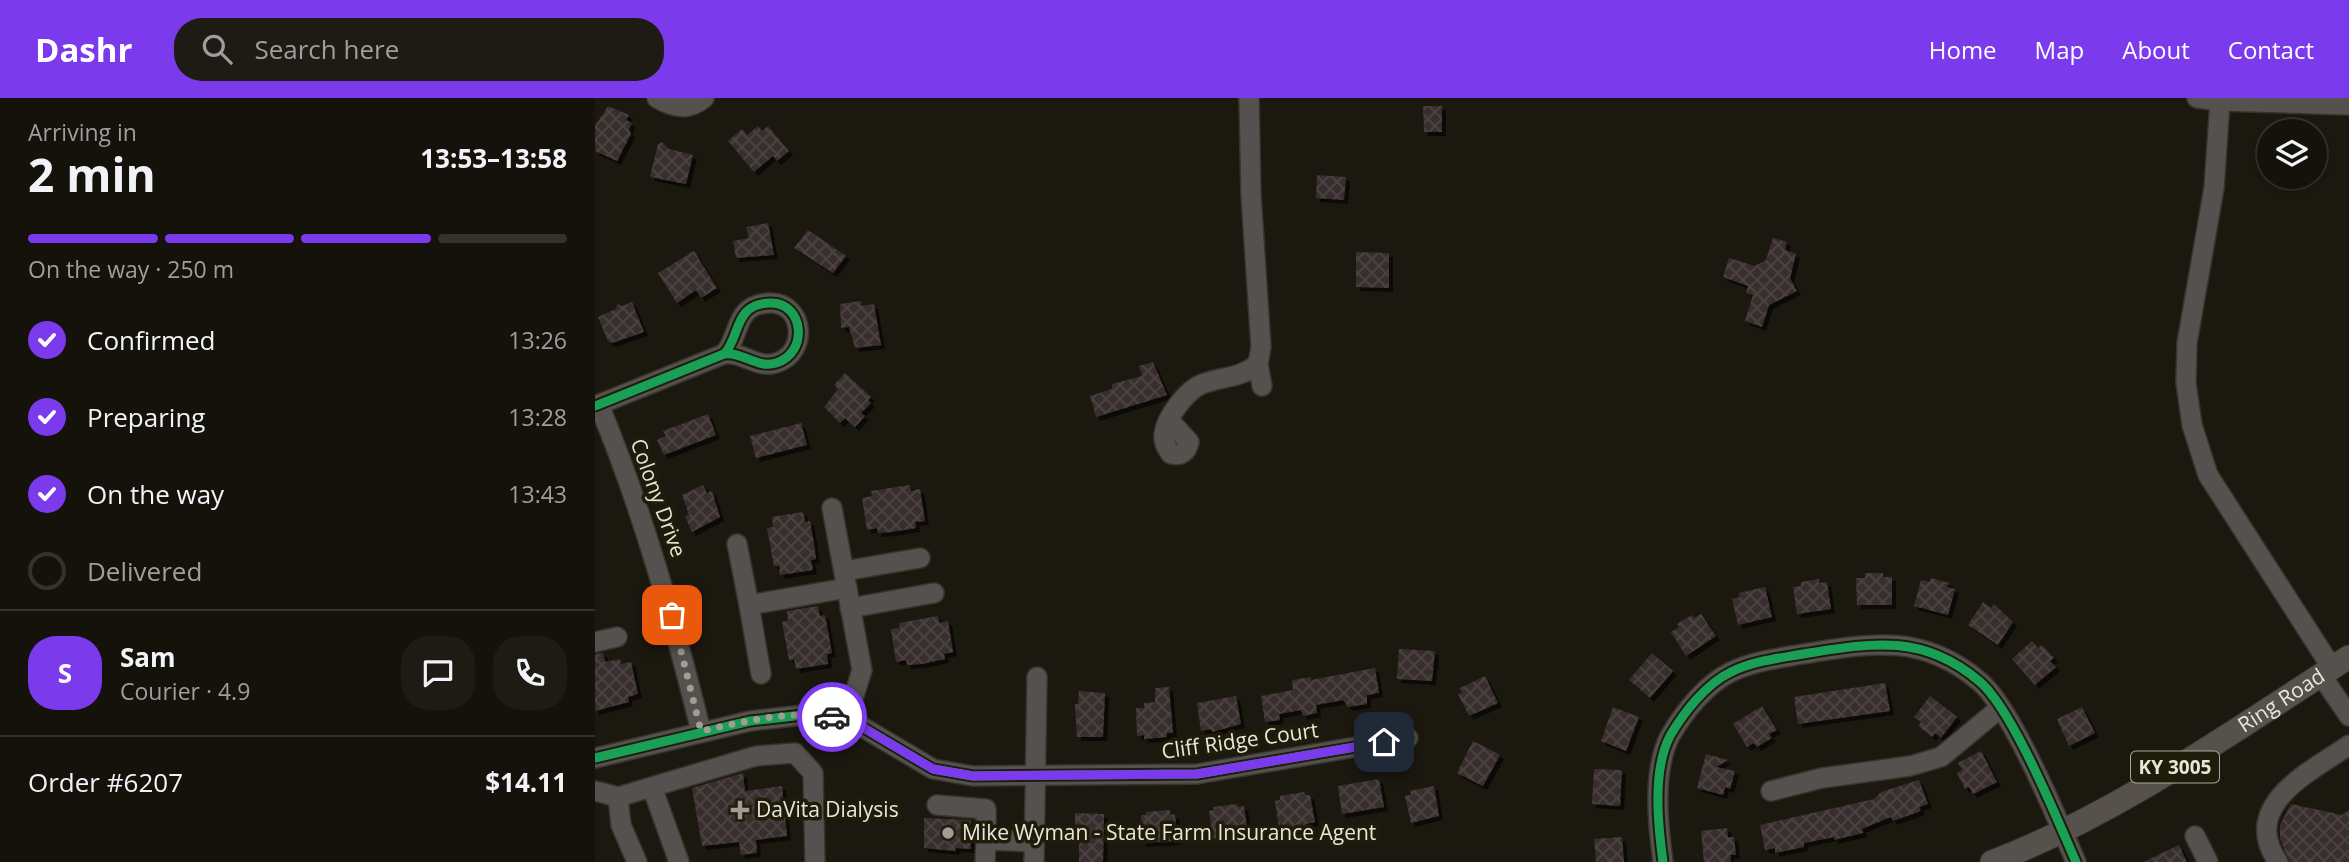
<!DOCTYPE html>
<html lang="en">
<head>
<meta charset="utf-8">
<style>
  :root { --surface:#14120b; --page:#1d1b14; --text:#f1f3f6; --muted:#9d9e9d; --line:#33322c; --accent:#7c3aed }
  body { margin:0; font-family:"Open Sans",sans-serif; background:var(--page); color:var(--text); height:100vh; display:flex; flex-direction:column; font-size:26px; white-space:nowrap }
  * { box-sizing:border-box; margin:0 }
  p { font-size:23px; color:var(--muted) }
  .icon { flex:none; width:38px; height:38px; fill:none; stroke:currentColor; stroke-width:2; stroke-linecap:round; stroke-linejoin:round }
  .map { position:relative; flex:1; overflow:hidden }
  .side { display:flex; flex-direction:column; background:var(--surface); width:595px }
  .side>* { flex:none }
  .controls { position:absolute; left:1662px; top:21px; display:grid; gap:14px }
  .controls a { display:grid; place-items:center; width:70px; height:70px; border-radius:50%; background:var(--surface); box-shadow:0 2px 5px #0004,0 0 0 2px var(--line); font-size:35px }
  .pin { position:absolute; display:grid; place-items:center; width:60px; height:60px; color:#fff; margin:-30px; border-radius:14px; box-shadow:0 4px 10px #0006 }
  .courier { position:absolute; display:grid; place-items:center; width:70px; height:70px; margin:-35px; border:5px solid #7c3aed; border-radius:50%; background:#fff; color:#222; box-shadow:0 2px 9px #0007 }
  .headline em { font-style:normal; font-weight:700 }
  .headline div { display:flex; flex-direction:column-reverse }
  .headline { display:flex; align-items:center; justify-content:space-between; height:119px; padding:0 28px }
  h1 { font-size:46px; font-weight:700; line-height:52px }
  .bar { display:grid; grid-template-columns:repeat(4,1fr); gap:10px 7px; align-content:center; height:84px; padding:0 28px }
  .bar i { height:9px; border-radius:5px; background:var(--line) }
  .bar .on { background:var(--accent) }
  .bar p { grid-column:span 4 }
  .line { display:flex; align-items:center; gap:18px; padding:0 28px; border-top:2px solid var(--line) }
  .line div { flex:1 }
  .round { display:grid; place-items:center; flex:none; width:74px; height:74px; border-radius:28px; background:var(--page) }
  ol { padding:0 28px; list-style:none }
  li { display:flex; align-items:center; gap:21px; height:77px }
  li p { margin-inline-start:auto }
  li .icon { padding:7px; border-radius:50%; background:var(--accent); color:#fff; stroke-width:4 }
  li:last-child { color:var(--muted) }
  li i { width:38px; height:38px; border:4px solid var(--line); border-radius:50% }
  header { display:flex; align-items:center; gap:42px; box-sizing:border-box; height:98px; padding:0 35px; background:var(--accent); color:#fff }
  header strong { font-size:33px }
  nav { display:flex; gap:38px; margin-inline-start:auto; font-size:24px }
  .search { width:490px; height:63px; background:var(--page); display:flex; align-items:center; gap:18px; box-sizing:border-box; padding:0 24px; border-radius:28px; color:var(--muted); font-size:26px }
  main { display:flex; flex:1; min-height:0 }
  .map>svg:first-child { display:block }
</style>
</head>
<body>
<header>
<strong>Dashr</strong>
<div class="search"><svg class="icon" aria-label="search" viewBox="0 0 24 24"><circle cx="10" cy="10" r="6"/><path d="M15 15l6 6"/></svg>Search here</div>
<nav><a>Home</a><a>Map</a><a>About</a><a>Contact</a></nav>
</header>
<main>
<section class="side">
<div class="headline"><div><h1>2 min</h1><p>Arriving in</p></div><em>13:53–13:58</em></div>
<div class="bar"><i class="on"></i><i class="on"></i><i class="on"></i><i></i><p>On the way · 250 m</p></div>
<ol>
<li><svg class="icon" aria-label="check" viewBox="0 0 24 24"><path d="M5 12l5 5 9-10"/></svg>Confirmed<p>13:26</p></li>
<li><svg class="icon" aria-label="check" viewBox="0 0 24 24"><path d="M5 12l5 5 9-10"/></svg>Preparing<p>13:28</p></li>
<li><svg class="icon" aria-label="check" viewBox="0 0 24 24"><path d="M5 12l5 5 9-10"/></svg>On the way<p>13:43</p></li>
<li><i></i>Delivered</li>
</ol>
<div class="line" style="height:126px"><b class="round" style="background:var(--accent);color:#fff">S</b><div><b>Sam</b><p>Courier · 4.9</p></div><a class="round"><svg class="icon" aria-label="chat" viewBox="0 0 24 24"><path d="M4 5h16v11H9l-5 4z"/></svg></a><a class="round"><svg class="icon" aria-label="phone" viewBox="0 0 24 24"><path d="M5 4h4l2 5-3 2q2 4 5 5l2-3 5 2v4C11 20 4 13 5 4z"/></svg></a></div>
<div class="line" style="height:91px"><div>Order #6207</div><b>$14.11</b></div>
</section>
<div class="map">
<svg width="1754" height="764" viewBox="0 0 1754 764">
  <defs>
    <pattern id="building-cross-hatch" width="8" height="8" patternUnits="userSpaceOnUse" patternTransform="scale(1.75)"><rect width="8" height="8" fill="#392f2f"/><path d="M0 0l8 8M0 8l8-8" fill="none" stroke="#4c4343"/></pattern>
    <filter id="shadow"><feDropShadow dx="4" dy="4" stdDeviation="0" flood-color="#0009"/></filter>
  </defs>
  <rect width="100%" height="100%" fill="#1b180f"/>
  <g fill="url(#building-cross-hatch)" filter="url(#shadow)">
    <polygon points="13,8 34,17 31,22 37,25 34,31 36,36 22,63 0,53 0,28"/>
    <polygon points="828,8 847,8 847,34 829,34"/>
    <polygon points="163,28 167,33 173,28 194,53 182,63 178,58 159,74 133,43 147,31 152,37"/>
    <polygon points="67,44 74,51 98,57 91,86 55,79 63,46"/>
    <polygon points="722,77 751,79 749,102 721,100"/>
    <polygon points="173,125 179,157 141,160 138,143 154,140 151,129"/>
    <polygon points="213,132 251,158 238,175 199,150"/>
    <polygon points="1178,140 1192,144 1190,152 1201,156 1195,180 1202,193 1174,207 1167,229 1150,223 1158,197 1151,195 1153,188 1128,179 1134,160 1160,168 1171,162"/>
    <polygon points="99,153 122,190 106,200 101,192 82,205 63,175"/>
    <polygon points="761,154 794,155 794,190 761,189"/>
    <polygon points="266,203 267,208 279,206 286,247 260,250 254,229 246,230 245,206"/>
    <polygon points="37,204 49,234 17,245 13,243 3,219 21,211 22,206 27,208"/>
    <polygon points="558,264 572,297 501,319 495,298 517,291 517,286 547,278 544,268"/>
    <polygon points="250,275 276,299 273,302 276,305 266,315 270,318 260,329 250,320 245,325 229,309 243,291 239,287"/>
    <polygon points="113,316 121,337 69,357 62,342 71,338 68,333"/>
    <polygon points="206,325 212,347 161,360 155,338"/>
    <polygon points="108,387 112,395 117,393 125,419 97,434 90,418 94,417 87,397"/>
    <polygon points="315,387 316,393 325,391 330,423 320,424 321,430 297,434 283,435 282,430 272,432 267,400 277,398 276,393"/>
    <polygon points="208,414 210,424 215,423 219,446 221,461 216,462 218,472 185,477 184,468 179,468 172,430 178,429 177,419"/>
    <polygon points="1270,475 1288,475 1288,479 1297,479 1297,507 1262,507 1261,480 1270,480"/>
    <polygon points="1336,480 1354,485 1352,489 1360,491 1353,517 1319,508 1326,482 1335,484"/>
    <polygon points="1224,481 1224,485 1232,484 1236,511 1202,516 1198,489 1206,488 1206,484"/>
    <polygon points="1170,489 1177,519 1143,527 1137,501 1145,499 1144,495"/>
    <polygon points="1388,504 1396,510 1399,506 1418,524 1403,547 1373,527"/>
    <polygon points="223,508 225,518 230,517 237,555 232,556 233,566 201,571 199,561 194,562 187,524 193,523 192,513"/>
    <polygon points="1106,516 1121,538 1091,558 1076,534 1084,529 1082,526 1097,517 1099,520"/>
    <polygon points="343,518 344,525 353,523 358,554 349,556 350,561 327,566 312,567 311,562 301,564 296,531 305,530 304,525"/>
    <polygon points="1437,543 1443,550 1447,547 1459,560 1455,563 1461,569 1440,587 1417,561"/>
    <polygon points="804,551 840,553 837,583 802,581"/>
    <polygon points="8,555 10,564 25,561 26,566 36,564 43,596 33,599 34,604 0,613 0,556"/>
    <polygon points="1057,555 1078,573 1055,600 1034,582"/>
    <polygon points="780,570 784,595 772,597 772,606 753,609 748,602 721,607 722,615 708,618 706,612 684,616 685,622 670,624 666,598 698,592 697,582 716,579 716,582"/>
    <polygon points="890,578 903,605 874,618 863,596 867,595 865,590"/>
    <polygon points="1290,585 1295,613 1203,626 1199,599"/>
    <polygon points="574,589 578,635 572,635 572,639 549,641 549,637 542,638 541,610 549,610 549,605 560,604 560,590"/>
    <polygon points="484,593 510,595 508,639 482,639 480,606 483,606"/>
    <polygon points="641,598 646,626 617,634 616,631 606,633 602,605"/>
    <polygon points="1335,598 1362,619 1346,640 1340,635 1337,639 1323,628 1326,624 1319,619"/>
    <polygon points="1167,608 1182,632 1174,636 1177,640 1162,649 1159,645 1152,649 1138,626"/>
    <polygon points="1018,609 1044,619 1031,653 1006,643"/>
    <polygon points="1487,609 1500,635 1474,648 1462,621"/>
    <polygon points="878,643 905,657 888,688 862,675"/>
    <polygon points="1386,653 1402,684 1378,696 1374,689 1370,691 1362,675 1367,672 1363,665"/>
    <polygon points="1111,656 1133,662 1121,669 1140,673 1135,691 1130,689 1128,697 1102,690"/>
    <polygon points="999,671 1027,672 1025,708 997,706"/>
    <polygon points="148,675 150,693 187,688 192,738 161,742 162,755 146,757 144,744 107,748 97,690"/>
    <polygon points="784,681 789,709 747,716 743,688"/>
    <polygon points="1324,682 1333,706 1324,709 1326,713 1298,723 1296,719 1276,727 1267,731 1268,735 1239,742 1239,739 1209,745 1209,749 1180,755 1180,750 1170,752 1165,727 1279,701 1286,694"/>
    <polygon points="839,688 844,718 816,725 810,698 816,697 815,693"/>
    <polygon points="709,694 710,697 715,697 720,724 711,726 711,730 695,733 694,728 684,730 680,703 685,702 685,698"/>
    <polygon points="642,706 643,709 649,708 653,736 618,741 614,713 619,712 618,709"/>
    <polygon points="1696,706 1747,717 1754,712 1754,764 1695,764 1685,741 1685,727"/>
    <polygon points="575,712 575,717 580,716 582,743 547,745 546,717 551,717 551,714"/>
    <polygon points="480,715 509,716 508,764 484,764 484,729 480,729"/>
    <polygon points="329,720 376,722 376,751 361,750 360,753 329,750"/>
    <polygon points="1132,730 1133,739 1139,739 1141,757 1135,757 1136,764 1109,764 1106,733"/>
    <polygon points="1027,739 1029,764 1001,764 999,741"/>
    <polygon points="1584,747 1592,764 1548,764"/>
  </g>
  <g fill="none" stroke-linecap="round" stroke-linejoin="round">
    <g stroke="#37342c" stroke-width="22">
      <g id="minor">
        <path d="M 62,0 C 79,10 94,13 109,0"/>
        <polyline points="654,0 656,97 666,249 663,266 667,288"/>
        <polyline points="1602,0 1625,3 1619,90 1592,245 1591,285 1597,327 1613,377 1737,570"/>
        <polyline points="1625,3 1754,7"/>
        <path d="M 4,307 C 48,413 78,521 106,633"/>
        <path d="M 0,308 L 129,256 C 147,253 162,271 181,265 C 214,255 209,205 176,205 C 138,205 146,239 129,256"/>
        <path d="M 574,322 L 594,344 C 592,354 586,358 576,356 C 572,350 568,345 569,336 C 571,319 592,292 607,286 C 628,278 644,281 663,266"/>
        <polyline points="237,410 267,572 252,620"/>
        <polyline points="142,446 154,507 252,490"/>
        <polyline points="249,473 325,460"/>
        <polyline points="154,507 166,576"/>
        <polyline points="255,510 339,495"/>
        <polyline points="0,544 22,539"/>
        <polyline points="1726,577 1754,618"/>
        <polyline points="0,660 155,623 217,616 252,620 338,671 378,678 602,676 813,640"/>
        <polyline points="57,689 84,764"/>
        <polyline points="0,693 23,699"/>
        <polyline points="1176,693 1227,680 1315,668 1346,659 1405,610"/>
        <polyline points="342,707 391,711 391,742"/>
        <polyline points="1600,738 1613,764"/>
        <polyline points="42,764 26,727 23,699 161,658 200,655 218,675 220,764"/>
        <polyline points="390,764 391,742 439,744"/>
        <polyline points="439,764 442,579"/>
        <path d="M 1068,764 C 1063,727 1057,673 1075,638 C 1089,614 1111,586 1136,574 C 1158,563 1185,560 1208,556 C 1276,545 1327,535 1384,583 C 1417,610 1462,721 1481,764"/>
        <path d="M 1683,764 C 1644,707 1715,674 1754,647"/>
      </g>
    </g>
    <g stroke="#37342c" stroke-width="25">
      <g id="major">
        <path id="s1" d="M 1397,764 C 1525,715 1639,632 1754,559"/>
      </g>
    </g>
    <use href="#minor" stroke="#55514f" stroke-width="19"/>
    <use href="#major" stroke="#56514d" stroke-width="23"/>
    <g stroke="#201c0a" stroke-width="13">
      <g id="cycleway">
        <path d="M 0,308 L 129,256 C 147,253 162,271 181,265 C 214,255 209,205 176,205 C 138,205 146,239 129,256"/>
        <polyline points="0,660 155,623 217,616 252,620 338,671 378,678 602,676 813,640"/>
        <path d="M 1068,764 C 1063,727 1057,673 1075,638 C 1089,614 1111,586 1136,574 C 1158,563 1185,560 1208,556 C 1276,545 1327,535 1384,583 C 1417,610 1462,721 1481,764"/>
      </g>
    </g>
    <use href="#cycleway" stroke="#1a9f57" stroke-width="9"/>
  </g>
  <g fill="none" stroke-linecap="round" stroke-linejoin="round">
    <path stroke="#a09e93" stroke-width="7" stroke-dasharray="0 12.6" d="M 77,517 L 106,633 C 149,624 193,612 237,619"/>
    <polyline stroke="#7c3aed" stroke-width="9" points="237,619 252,620 338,671 378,678 602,676 789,644"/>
  </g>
  <g fill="#a09e93" stroke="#201c0a" stroke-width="2.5">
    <path d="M141.5 701.5h7v7h7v7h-7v7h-7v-7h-7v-7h7z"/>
    <circle cx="353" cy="735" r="7"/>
  </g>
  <g text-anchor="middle" stroke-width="7" stroke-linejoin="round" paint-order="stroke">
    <rect fill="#201c0a" stroke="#aca99c" stroke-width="2" x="1536" y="653.5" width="88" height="31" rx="5"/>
    <g font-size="19" font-weight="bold" fill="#e8e6da">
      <text x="1580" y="676">KY 3005</text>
    </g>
    <g font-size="21" fill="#e8e6da" stroke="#201c0a">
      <text transform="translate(63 400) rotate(70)" y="7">Colony Drive</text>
      <text dy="7" stroke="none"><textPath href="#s1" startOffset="332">Ring Road</textPath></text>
      <text transform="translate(645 643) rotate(-8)" y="7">Cliff Ridge Court</text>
    </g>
    <g font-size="21" fill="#e8e6da" stroke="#201c0a" text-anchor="start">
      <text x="161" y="719">DaVita Dialysis</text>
      <text x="367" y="742">Mike Wyman - State Farm Insurance Agent</text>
    </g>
  </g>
</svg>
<div class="controls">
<a><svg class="icon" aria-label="layers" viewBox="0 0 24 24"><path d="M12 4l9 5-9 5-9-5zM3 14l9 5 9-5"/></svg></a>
</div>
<div class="pin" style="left:77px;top:517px;background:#ea580c"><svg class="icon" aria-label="bag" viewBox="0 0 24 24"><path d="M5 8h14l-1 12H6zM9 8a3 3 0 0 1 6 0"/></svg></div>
<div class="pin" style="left:789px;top:644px;background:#1f2937"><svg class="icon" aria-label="home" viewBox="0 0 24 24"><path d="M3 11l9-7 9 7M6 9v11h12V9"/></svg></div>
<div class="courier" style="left:237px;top:619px"><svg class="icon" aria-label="car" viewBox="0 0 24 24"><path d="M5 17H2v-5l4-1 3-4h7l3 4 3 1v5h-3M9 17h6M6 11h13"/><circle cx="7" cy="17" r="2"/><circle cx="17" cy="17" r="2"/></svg></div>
</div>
</main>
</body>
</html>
